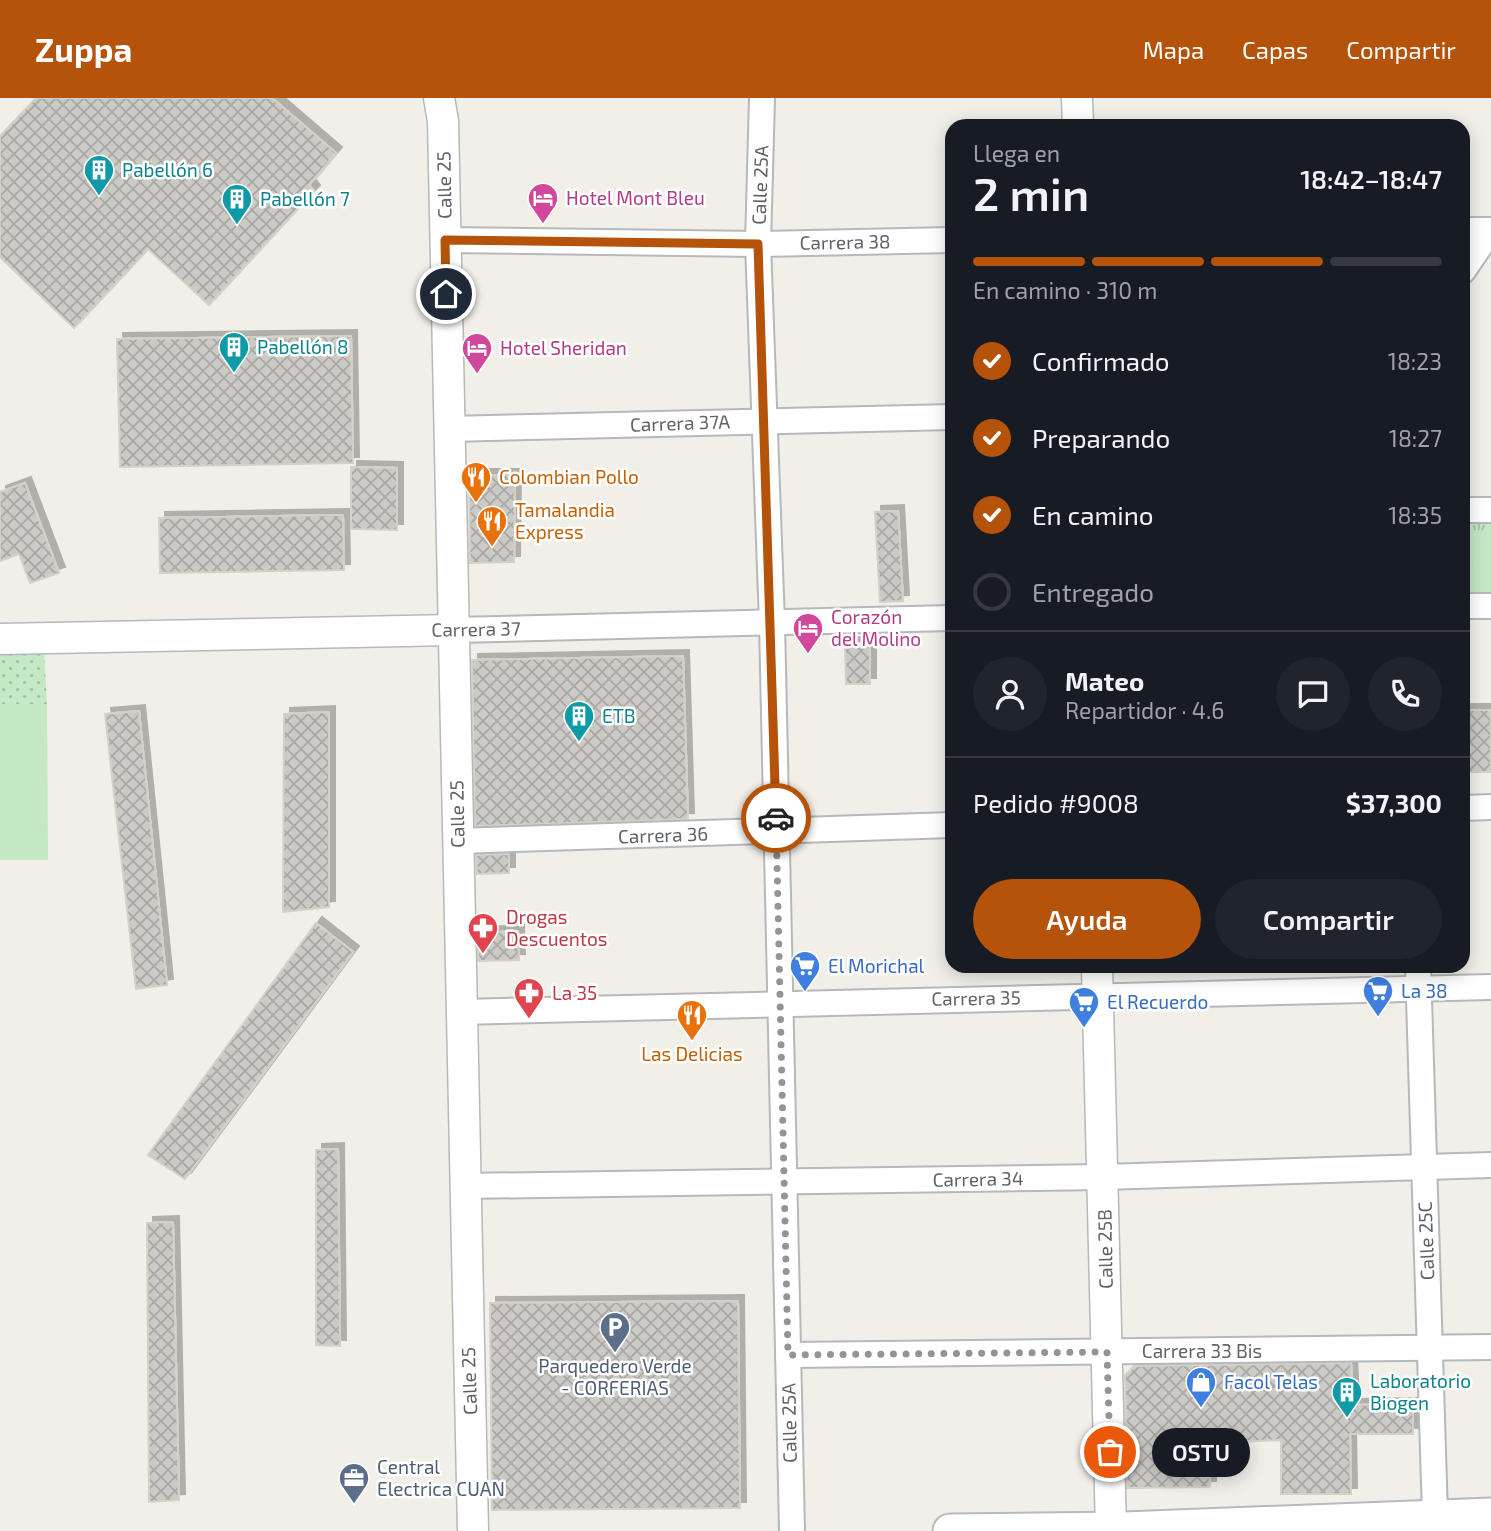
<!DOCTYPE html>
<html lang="es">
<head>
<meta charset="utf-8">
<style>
  :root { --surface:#171b24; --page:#20242c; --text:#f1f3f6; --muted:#9ea1a6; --line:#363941; --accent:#b45309 }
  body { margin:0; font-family:"Exo 2",sans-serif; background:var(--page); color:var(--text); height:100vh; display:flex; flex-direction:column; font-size:26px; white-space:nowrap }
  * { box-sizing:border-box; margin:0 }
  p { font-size:23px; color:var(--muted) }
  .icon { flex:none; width:38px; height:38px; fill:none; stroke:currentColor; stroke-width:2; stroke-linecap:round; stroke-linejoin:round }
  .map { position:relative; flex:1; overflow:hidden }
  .sheet { position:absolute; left:945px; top:21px; width:525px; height:854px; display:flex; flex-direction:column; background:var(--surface); border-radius:21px; box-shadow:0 4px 18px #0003 }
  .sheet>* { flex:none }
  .pin { position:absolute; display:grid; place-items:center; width:60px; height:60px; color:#fff; margin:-30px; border:4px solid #fff; border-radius:50%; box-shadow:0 2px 7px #0007 }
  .courier { position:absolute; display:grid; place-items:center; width:70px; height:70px; margin:-35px; border:5px solid #b45309; border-radius:50%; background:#fff; color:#222; box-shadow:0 2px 9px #0007 }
  .bubble { position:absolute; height:49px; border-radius:24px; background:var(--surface); box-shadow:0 4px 18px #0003; font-size:23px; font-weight:600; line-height:49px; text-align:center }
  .summary em { font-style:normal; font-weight:600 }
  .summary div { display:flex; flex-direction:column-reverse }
  .summary { display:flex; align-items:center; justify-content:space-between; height:119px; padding:0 28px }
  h1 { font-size:46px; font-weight:600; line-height:52px }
  .bar { display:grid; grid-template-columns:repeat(4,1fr); gap:10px 7px; align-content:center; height:84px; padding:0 28px }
  .bar i { height:9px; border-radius:5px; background:var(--line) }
  .bar .current { background:var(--accent) }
  .bar p { grid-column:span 4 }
  .line { display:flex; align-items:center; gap:18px; padding:0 28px; border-top:2px solid var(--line) }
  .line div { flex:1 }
  .round { display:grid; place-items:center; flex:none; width:74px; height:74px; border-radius:37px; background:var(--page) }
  ol { padding:0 28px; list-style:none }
  li { display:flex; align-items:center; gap:21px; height:77px }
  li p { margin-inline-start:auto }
  li .icon { padding:7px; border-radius:50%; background:var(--accent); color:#fff; stroke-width:4 }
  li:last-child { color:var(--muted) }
  li i { width:38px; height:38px; border:4px solid var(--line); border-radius:50% }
  .cta { display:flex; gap:14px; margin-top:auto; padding:14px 28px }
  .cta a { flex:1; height:80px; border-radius:42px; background:var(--accent); color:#fff; font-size:28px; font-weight:600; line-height:80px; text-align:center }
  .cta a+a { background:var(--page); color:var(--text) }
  header { display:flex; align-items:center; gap:42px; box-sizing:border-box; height:98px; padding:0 35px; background:var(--accent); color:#fff }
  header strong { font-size:33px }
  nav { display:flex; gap:38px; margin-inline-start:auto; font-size:24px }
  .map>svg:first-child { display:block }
</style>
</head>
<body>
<header>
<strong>Zuppa</strong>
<nav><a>Mapa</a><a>Capas</a><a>Compartir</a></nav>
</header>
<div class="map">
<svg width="1491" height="1433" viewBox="0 0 1491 1433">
  <defs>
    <pattern id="grass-dots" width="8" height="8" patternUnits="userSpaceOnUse" patternTransform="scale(1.75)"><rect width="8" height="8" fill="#c5e8c5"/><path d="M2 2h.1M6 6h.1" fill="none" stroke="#a3c0a4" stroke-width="1.8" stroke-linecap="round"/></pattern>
    <pattern id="park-tufts" width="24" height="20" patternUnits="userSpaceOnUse" patternTransform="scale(1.75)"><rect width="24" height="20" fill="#c5e8c5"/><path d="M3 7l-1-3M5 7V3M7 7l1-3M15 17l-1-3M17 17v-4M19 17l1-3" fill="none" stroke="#a3c0a4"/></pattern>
    <pattern id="building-cross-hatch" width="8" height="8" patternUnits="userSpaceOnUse" patternTransform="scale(1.75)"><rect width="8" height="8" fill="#cccac5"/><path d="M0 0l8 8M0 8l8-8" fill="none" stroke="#a9a8a4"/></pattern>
    <filter id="shadow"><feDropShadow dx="6" dy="-6" stdDeviation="0" flood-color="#0004"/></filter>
  </defs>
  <rect width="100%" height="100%" fill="#f1efe8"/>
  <polygon fill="url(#grass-dots)" points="44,552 47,606 0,606 0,553"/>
  <rect fill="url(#park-tufts)" x="1463" y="424" width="28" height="77"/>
  <g fill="#c5e8c5">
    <polygon points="1491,445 1491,479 1473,480 1472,446"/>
    <polygon points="0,606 47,606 48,762 0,762"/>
  </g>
  <g fill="url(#building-cross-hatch)" stroke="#d6d1c6" stroke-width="2" filter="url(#shadow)">
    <polygon points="36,0 272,0 336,55 309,87 314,93 209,207 148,151 74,230 0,159 0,38"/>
    <polygon points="351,238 353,365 120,369 117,241"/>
    <polygon points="351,369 397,370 397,432 351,431"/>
    <polygon points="469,377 515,377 514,464 470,465"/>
    <polygon points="25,385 59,475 30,485 19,456 0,463 0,394"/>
    <polygon points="898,413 903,503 880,504 875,414"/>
    <polygon points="343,417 344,472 160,475 159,420"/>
    <polygon points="845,545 870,546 870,586 846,586"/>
    <polygon points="683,558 688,721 475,728 472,562"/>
    <rect x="1463" y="612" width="28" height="62"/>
    <polygon points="139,613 167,887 136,891 105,616"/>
    <polygon points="329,614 329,809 283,814 284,616"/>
    <polygon points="509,756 509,775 477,776 476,757"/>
    <polygon points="316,825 353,854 185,1081 148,1057"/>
    <polygon points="518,833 519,862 478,863 478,835"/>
    <polygon points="338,1051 340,1248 316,1247 316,1052"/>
    <polygon points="173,1124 179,1402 149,1404 147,1125"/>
    <polygon points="738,1203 740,1410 492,1412 490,1205"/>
    <polygon points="1351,1265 1353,1307 1413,1306 1413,1336 1350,1336 1351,1396 1281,1396 1281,1342 1209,1345 1210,1389 1127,1390 1125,1277 1135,1268"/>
  </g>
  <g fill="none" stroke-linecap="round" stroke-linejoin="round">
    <g stroke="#b5b8bc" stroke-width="28">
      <g id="minor">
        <polyline points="762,0 758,146 772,525 792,1433"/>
        <polyline points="1463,132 1491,132"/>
        <polyline points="445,142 758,146 952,142"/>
        <polyline points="1463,173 1491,132"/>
        <polyline points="449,331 952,319"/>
        <polyline points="1463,412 1491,412"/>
        <polyline points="1463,508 1491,508"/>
        <polyline points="453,532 952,520"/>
        <polyline points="1463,710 1491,709"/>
        <polyline points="457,743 952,727"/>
        <polyline points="1418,868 1435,1418"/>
        <polyline points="461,914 1491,889"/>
        <polyline points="464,1088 1103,1079 1491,1067"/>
        <polyline points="788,1257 1491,1249"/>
      </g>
    </g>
    <g stroke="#b5b8bc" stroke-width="33">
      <g id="tertiary">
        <polyline points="439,0 443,23 473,1433"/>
        <polyline points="1077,0 1078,28"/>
        <polyline points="0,541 453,532"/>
        <polyline points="1097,868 1111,1433"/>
      </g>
    </g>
    <g stroke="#b6babf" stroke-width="37">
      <polyline id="secondary" points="950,1433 1124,1431 1491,1417"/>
    </g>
    <use href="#minor" stroke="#fff" stroke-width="24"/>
    <use href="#tertiary" stroke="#fff" stroke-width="30"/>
    <use href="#secondary" stroke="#fff" stroke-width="33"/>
  </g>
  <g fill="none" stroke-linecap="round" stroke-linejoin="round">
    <polyline stroke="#929495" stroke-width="7" stroke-dasharray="0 12.6" points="776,720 788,1257 1107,1254 1110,1354"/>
    <polyline stroke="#b45309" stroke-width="9" points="446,196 445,142 758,146 776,720"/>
  </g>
  <defs>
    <g id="building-pin" transform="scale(1.575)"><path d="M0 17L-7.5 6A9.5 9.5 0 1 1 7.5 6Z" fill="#0f9aa8" stroke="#fff"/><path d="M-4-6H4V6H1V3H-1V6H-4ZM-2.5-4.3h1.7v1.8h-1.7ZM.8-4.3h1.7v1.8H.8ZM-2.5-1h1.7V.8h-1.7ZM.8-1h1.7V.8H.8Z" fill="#fff"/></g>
    <g id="hotel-pin" transform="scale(1.575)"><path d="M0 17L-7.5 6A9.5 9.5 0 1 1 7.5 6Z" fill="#d1479c" stroke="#fff"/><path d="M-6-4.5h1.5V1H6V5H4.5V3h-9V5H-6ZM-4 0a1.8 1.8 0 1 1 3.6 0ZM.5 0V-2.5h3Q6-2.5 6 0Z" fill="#fff"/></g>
    <g id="restaurant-pin" transform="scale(1.575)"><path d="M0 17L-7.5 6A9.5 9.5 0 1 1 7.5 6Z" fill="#e8710a" stroke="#fff"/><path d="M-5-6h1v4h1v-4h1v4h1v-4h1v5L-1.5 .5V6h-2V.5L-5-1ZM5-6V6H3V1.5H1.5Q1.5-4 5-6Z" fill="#fff"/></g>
    <g id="pharmacy-pin" transform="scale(1.575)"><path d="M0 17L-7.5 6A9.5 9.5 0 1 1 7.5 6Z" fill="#e0444e" stroke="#fff"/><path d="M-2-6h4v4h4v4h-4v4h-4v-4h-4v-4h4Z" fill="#fff"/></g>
    <g id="supermarket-pin" transform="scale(1.575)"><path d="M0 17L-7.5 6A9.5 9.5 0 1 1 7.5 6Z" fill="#3f7fe0" stroke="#fff"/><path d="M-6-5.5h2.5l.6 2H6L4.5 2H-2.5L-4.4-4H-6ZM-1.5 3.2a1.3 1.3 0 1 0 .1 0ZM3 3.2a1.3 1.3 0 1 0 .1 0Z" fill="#fff"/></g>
    <g id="parking-pin" transform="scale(1.575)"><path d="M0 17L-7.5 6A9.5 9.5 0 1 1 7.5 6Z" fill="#5c6f8a" stroke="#fff"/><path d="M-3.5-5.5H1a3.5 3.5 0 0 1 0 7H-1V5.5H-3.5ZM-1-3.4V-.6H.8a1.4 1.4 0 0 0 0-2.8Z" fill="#fff"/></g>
    <g id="shop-pin" transform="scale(1.575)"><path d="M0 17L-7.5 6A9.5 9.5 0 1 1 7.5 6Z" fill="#3f7fe0" stroke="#fff"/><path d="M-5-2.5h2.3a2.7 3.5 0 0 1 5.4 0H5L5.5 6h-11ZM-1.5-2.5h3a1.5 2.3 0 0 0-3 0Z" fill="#fff"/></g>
    <g id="office-pin" transform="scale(1.575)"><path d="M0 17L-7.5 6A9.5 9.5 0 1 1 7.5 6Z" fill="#5c6f8a" stroke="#fff"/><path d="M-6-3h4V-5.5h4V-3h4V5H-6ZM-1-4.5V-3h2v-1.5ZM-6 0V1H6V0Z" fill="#fff"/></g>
  </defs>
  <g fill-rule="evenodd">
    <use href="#building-pin" x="99" y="72"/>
    <use href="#hotel-pin" x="543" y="100"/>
    <use href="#building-pin" x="237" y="101"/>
    <use href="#building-pin" x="234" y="249"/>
    <use href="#hotel-pin" x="477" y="250"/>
    <use href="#restaurant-pin" x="476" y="379"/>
    <use href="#restaurant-pin" x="492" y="423"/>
    <use href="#hotel-pin" x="808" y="530"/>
    <use href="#building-pin" x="579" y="618"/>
    <use href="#pharmacy-pin" x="483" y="830"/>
    <use href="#supermarket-pin" x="805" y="868"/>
    <use href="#supermarket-pin" x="1378" y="893"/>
    <use href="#pharmacy-pin" x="529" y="895"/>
    <use href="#supermarket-pin" x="1084" y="904"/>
    <use href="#restaurant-pin" x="692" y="917"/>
    <use href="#parking-pin" x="615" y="1229"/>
    <use href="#shop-pin" x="1201" y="1284"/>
    <use href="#building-pin" x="1347" y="1294"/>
    <use href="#office-pin" x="354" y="1380"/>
  </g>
  <g text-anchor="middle" stroke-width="5" stroke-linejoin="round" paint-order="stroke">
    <g font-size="19" fill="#0d838f" stroke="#fff" text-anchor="start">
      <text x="122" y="79">Pabellón 6</text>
      <text x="260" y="108">Pabellón 7</text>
      <text x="257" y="256">Pabellón 8</text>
      <text x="602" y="625">ETB</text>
      <text x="1370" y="1290">Laboratorio<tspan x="1370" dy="22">Biogen</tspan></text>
    </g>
    <g font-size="19" fill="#5f6368" stroke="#fff">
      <text transform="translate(444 87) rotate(-91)" y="7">Calle 25</text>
      <text transform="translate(760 87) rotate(-88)" y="7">Calle 25A</text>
      <text transform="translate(845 144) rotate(-1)" y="7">Carrera 38</text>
      <text transform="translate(680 325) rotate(-2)" y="7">Carrera 37A</text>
      <text transform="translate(476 531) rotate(-1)" y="7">Carrera 37</text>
      <text transform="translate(457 716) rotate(-91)" y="7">Calle 25</text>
      <text transform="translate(663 737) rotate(-2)" y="7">Carrera 36</text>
      <text transform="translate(976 900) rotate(-1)" y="7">Carrera 35</text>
      <text transform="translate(978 1081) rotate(-1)" y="7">Carrera 34</text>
      <text transform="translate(1426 1143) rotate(-92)" y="7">Calle 25C</text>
      <text transform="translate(1105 1151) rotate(-91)" y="7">Calle 25B</text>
      <text x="1202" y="1260">Carrera 33 Bis</text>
      <text transform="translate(469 1283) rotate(-92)" y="7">Calle 25</text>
      <text transform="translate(789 1325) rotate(-91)" y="7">Calle 25A</text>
    </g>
    <g font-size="19" fill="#b23c85" stroke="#fff" text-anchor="start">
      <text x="566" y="107">Hotel Mont Bleu</text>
      <text x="500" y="257">Hotel Sheridan</text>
      <text x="831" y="526">Corazón<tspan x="831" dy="22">del Molino</tspan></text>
    </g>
    <g font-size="19" fill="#c56008" stroke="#fff" text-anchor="start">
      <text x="499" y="386">Colombian Pollo</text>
      <text x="515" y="419">Tamalandia<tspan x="515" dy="22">Express</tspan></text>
      <text x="692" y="963" text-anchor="middle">Las Delicias</text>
    </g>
    <g font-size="19" fill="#be3a42" stroke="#fff" text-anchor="start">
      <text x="506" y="826">Drogas<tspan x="506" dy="22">Descuentos</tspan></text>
      <text x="552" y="902">La 35</text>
    </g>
    <g font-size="19" fill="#366cbe" stroke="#fff" text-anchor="start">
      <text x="828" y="875">El Morichal</text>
      <text x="1401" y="900">La 38</text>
      <text x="1107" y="911">El Recuerdo</text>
      <text x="1224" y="1291">Facol Telas</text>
    </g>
    <g font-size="19" fill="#4e5e75" stroke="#fff">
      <text x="615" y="1275">Parquedero Verde<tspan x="615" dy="22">- CORFERIAS</tspan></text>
      <text x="377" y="1376" text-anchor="start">Central<tspan x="377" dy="22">Electrica CUAN</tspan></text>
    </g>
  </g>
</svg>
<div class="pin" style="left:1110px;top:1354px;background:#ea580c"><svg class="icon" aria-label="bag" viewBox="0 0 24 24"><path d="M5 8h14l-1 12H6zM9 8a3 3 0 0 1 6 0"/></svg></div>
<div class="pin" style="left:446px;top:196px;background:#1f2937"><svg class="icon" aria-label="home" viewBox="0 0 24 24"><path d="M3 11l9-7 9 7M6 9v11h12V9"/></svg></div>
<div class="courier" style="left:776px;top:720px"><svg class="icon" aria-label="car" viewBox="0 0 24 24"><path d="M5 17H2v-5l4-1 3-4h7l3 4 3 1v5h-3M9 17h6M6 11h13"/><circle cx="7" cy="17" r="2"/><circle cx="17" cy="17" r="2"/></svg></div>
<div class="bubble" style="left:1152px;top:1330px;width:98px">OSTU</div>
<section class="sheet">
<div class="summary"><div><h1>2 min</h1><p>Llega en</p></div><em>18:42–18:47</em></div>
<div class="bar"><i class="current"></i><i class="current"></i><i class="current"></i><i></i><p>En camino · 310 m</p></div>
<ol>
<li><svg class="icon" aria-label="check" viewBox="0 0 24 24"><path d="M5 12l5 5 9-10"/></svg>Confirmado<p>18:23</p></li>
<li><svg class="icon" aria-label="check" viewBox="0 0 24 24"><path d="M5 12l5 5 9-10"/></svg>Preparando<p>18:27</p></li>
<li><svg class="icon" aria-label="check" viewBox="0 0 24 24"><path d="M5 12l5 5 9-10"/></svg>En camino<p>18:35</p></li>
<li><i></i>Entregado</li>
</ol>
<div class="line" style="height:126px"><a class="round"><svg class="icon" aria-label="person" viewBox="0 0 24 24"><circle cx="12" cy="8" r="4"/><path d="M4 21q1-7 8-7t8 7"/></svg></a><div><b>Mateo</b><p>Repartidor · 4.6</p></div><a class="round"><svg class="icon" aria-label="chat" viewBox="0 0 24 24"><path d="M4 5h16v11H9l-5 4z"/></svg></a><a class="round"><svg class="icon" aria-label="phone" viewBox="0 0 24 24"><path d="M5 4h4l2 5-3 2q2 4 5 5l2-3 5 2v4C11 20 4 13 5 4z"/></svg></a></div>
<div class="line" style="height:91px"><div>Pedido #9008</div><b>$37,300</b></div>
<div class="cta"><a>Ayuda</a><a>Compartir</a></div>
</section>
</div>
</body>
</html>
